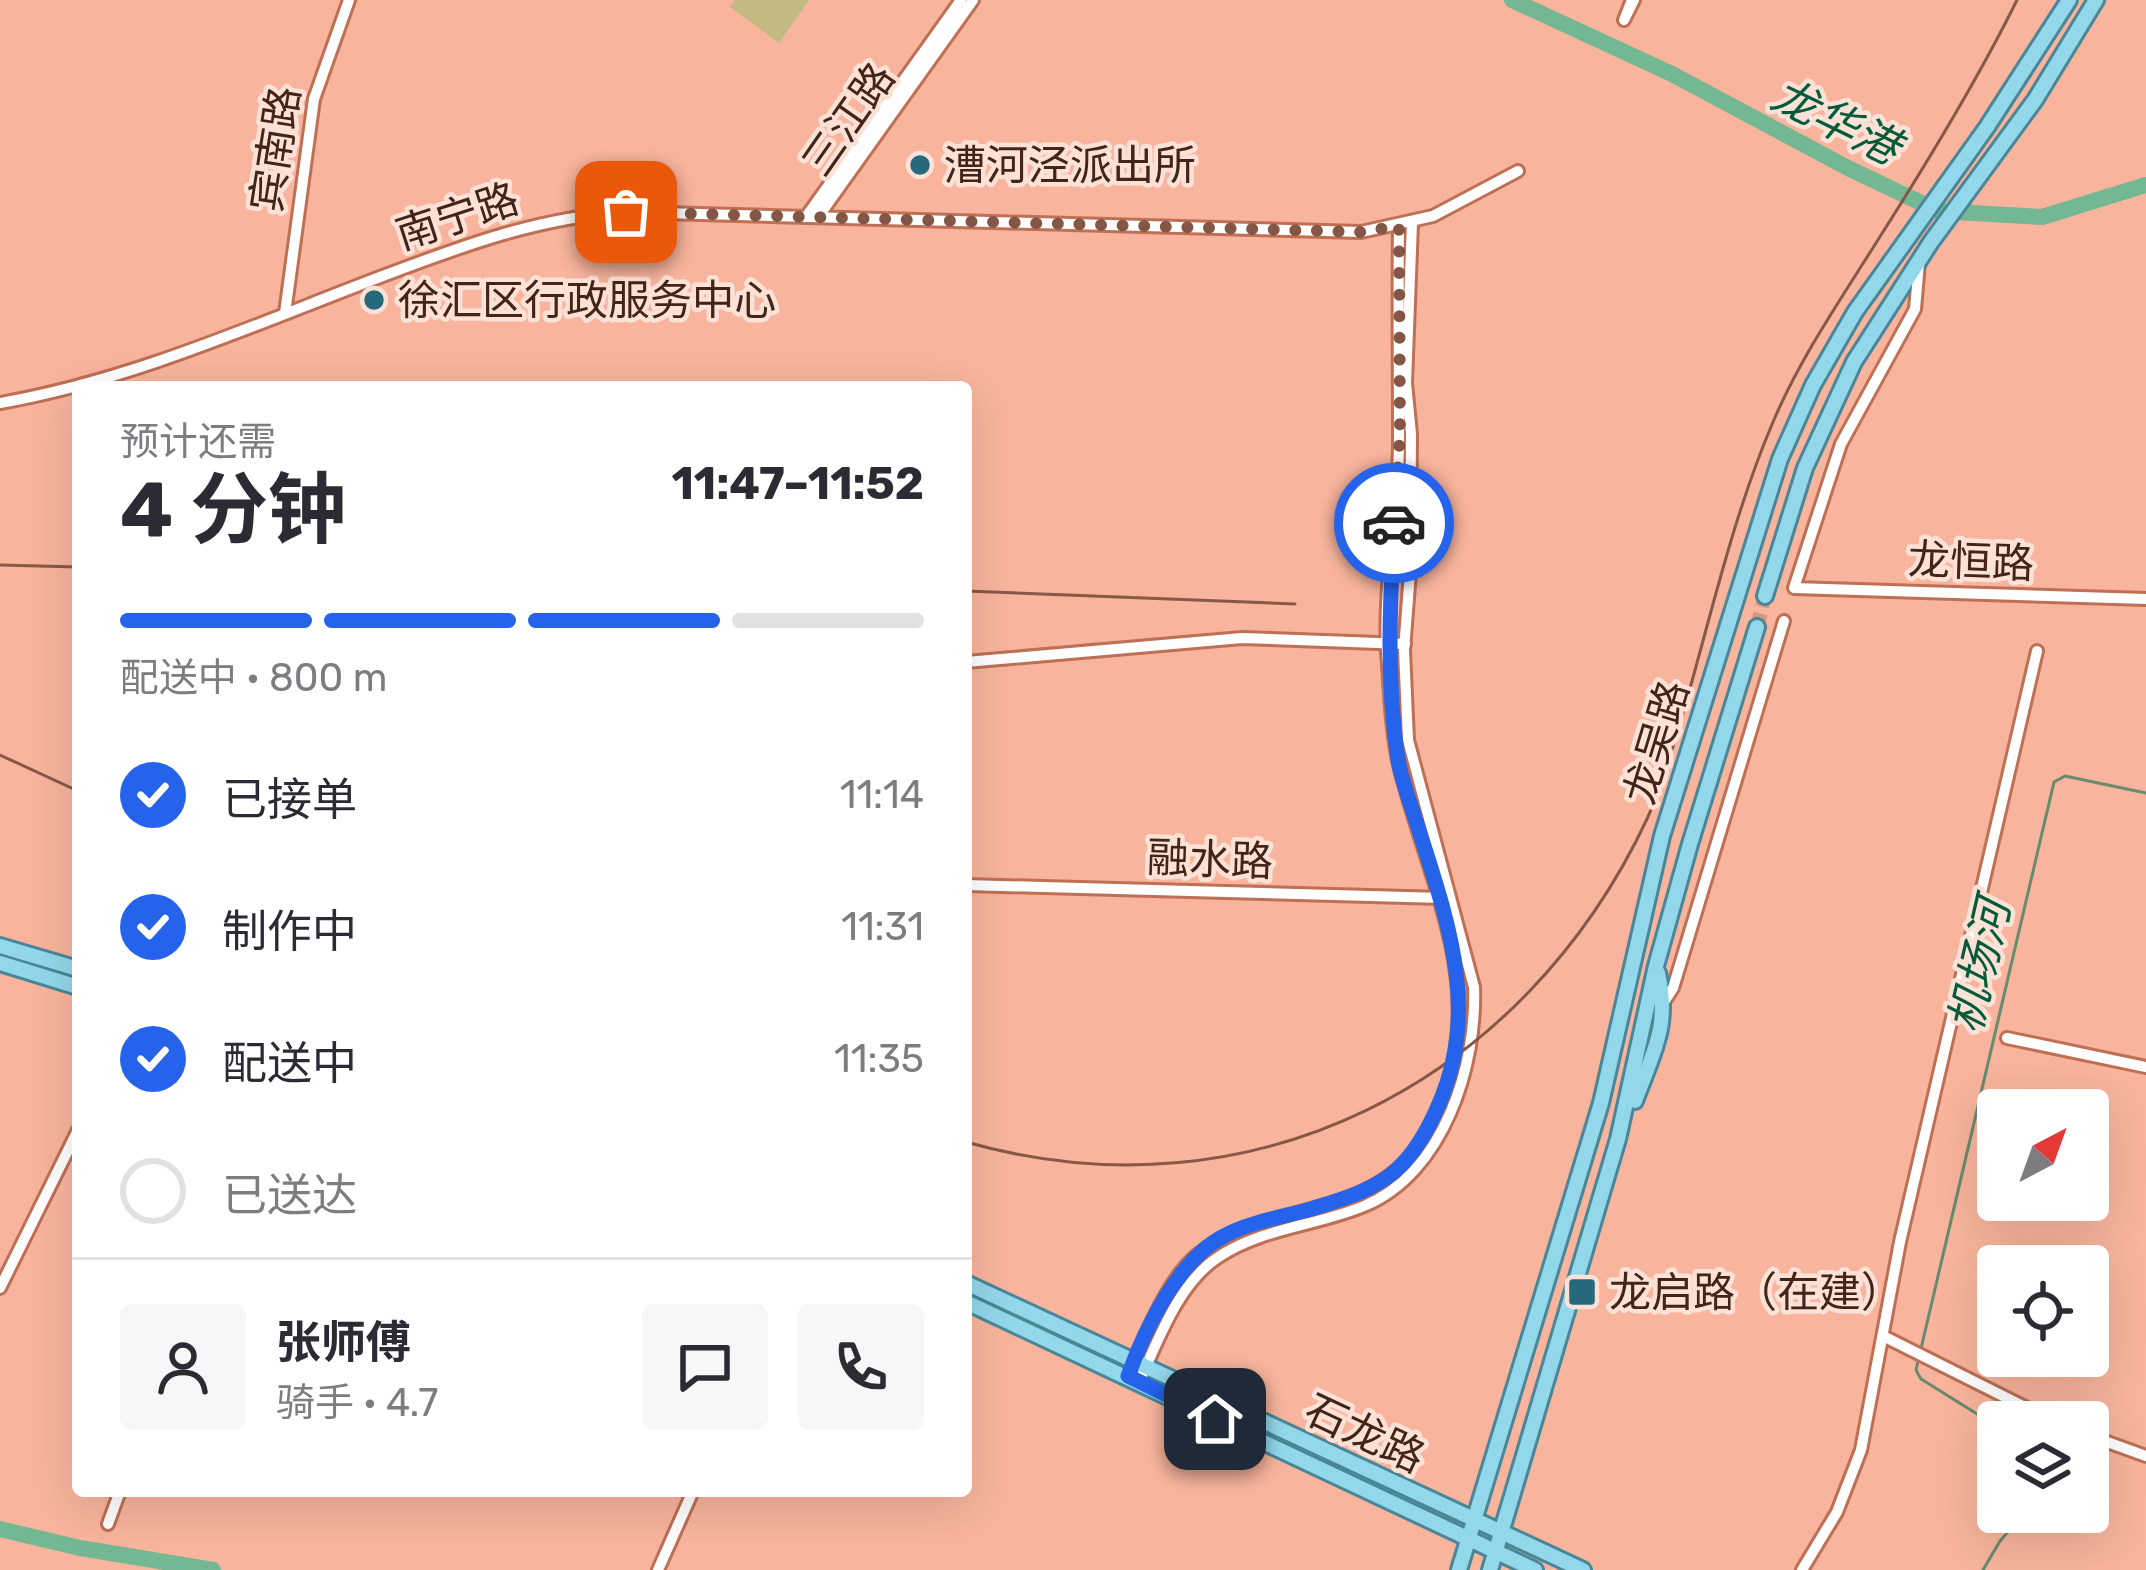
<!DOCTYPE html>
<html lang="zh">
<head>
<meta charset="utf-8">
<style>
  :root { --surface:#fff; --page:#f7f7f7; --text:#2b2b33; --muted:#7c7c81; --line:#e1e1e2; --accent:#2563eb }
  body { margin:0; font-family:Rubik,"Noto Sans SC",sans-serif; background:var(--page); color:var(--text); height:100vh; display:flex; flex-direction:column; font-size:45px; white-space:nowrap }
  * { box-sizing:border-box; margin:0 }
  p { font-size:39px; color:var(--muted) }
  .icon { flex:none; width:66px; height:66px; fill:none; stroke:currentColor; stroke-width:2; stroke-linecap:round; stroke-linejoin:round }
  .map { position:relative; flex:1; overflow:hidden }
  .side { position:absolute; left:72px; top:381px; width:900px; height:1116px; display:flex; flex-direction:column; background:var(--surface); border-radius:12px; box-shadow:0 12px 48px #0002 }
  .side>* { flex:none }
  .needle { width:78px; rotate:41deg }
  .fabs { position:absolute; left:1977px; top:1089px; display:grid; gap:24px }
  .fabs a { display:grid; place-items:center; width:132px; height:132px; border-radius:12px; background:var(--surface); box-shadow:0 12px 48px #0002; font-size:60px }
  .pin { position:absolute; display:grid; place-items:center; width:102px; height:102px; color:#fff; margin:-51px; border-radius:24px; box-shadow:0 6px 18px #0006 }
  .courier { position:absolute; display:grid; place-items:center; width:120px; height:120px; margin:-60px; border:9px solid #2563eb; border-radius:50%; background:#fff; color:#222; box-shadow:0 3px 15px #0007 }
  .summary em { font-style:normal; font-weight:700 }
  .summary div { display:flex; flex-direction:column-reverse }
  .summary { display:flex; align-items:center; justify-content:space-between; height:204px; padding:0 48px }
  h1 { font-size:78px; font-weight:700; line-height:90px }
  .bar { display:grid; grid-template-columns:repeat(4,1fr); gap:18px 12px; align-content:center; height:144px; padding:0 48px }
  .bar i { height:15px; border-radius:9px; background:var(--line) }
  .bar .selected { background:var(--accent) }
  .bar p { grid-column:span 4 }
  .line { display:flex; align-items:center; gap:30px; padding:0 48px; border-top:3px solid var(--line) }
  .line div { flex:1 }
  .round { display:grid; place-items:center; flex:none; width:126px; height:126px; border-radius:12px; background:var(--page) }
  ol { padding:0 48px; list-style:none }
  li { display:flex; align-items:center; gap:36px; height:132px }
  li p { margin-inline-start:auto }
  li .icon { padding:12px; border-radius:50%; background:var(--accent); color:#fff; stroke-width:4 }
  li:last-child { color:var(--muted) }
  li i { width:66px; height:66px; border:6px solid var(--line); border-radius:50% }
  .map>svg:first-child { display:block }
</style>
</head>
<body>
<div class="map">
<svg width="2146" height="1570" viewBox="0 0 2146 1570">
  <rect width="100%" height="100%" fill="#f8b49c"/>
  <polygon fill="#c3ba83" points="735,0 809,0 779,43 730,7"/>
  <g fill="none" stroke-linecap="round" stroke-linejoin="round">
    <g stroke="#668b6e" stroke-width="3">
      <polyline points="1998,1427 1921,1379 1916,1370 2054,782 2065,776 2146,793"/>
      <polyline points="1983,1570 2000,1541 2025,1512"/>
    </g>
    <g stroke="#74b793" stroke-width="16">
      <polyline points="1512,0 1672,74 1848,168 1938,211 2042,217 2146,185"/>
      <polyline points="0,1529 80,1548 213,1570"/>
    </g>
    <polyline stroke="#d49782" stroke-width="14" stroke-dasharray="14 7" stroke-linecap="butt" points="1757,627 1765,596"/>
    <g stroke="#be6f54" stroke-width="16">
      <g id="minor">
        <polyline points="1632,0 1624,20 1634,0"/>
        <polyline points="806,217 961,0"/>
        <polyline points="818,217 973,0"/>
        <polyline points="1919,263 1915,309 1841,444 1794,588 2146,599"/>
        <polyline points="285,313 314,99 349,0"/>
        <path d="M 0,403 C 132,380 256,324 380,277 C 462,246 539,217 626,212 L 1361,232 L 1433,216 L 1518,171"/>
        <polyline points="966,662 1242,638 1405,644"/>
        <polyline points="966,885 1443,898"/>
        <polyline points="1664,1002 1673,988 1784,621"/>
        <polyline points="2007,1038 2146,1067"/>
        <polyline points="0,1288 78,1130"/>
        <polyline points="1883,1336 2055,1422"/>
        <path d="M 1132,1364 C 1149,1329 1167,1280 1197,1255 C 1261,1202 1371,1220 1419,1144 C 1503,1012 1433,900 1400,769 C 1391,732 1390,690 1387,652 C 1383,580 1400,507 1399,434 C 1399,365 1398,295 1399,226"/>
        <path d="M 1139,1382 C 1158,1341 1178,1284 1217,1258 C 1261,1228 1316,1226 1364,1206 C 1444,1173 1477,1065 1474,987 L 1408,740 L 1404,650 L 1410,572 L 1411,434 L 1406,383 L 1412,223"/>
        <polyline points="2088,1435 2146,1456"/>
        <polyline points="108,1524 120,1491"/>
        <polyline points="658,1570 693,1491"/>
        <polyline points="1802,1570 1837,1512 1861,1450 1900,1242 2037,651"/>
      </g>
    </g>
    <g stroke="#498798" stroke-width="20">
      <g id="major">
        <polyline points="1765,596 1805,468 1854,362 1931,242 2035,100 2096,0"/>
        <polyline points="0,946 78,969"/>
        <polyline points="0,963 78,987"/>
        <path d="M 1635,1101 C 1653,1052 1670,1027 1658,973"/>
        <polyline points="966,1283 1583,1570"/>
        <polyline points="966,1302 1535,1570"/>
        <polyline points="1459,1570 1601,1103 1662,836 1780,459 1813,385 1855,312 1987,127 2069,0"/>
        <polyline points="1490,1570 1618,1139 1656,966 1690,844 1757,627"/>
      </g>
    </g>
    <use href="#minor" stroke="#fff" stroke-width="10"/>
    <use href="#major" stroke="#93d7eb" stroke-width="14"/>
    <g stroke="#865848" stroke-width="3">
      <polyline points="0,565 78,567"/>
      <polyline points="966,591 1295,604"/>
      <polyline points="0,755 78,791"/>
      <path d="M 966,1142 C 1252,1223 1523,1083 1647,819 C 1664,781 1675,739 1687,699 C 1713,607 1735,511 1773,422 C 1801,356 1843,296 1881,235 C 1930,158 1977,81 2017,0"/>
    </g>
  </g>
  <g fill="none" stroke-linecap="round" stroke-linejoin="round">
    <polyline stroke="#835646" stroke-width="12" stroke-dasharray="0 21.6" points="626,212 1361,232 1399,226 1400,434 1394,523"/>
    <path stroke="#2563eb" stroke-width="15" d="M 1215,1419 L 1128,1376 C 1145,1329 1178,1260 1224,1236 C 1249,1222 1283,1217 1311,1209 C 1339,1200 1370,1192 1394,1172 C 1415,1154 1428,1130 1439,1104 C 1480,1010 1448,922 1419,830 C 1412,807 1402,783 1398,760 C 1386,680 1390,603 1394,523"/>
  </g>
  <g fill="#27697c" stroke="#fce1d7" stroke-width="4.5">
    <circle cx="920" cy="165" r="12"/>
    <circle cx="374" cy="300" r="12"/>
    <rect x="1567" y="1277" width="30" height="30" rx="6"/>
  </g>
  <g text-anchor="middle" stroke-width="9" stroke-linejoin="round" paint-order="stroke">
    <g font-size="42" fill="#442318" stroke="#fce1d7">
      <text transform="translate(848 119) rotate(-55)" y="15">三江路</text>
      <text transform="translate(275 149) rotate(-81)" y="15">宾南路</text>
      <text transform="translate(457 216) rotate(-18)" y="15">南宁路</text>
      <text transform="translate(1971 561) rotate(2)" y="15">龙恒路</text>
      <text transform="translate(1656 742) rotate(-73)" y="15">龙吴路</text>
      <text transform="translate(1210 859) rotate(2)" y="15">融水路</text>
      <text transform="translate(1365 1433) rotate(25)" y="15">石龙路</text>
    </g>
    <g font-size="42" fill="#442318" stroke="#fce1d7" text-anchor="start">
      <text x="944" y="180">漕河泾派出所</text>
      <text x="398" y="315">徐汇区行政服务中心</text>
      <text x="1609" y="1307">龙启路（在建）</text>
    </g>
    <g font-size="45" font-style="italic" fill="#035b3a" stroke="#fce1d7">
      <text transform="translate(1836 121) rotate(26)" y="16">龙华港</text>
      <text transform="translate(1979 966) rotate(-77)" y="16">机场河</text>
    </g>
  </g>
</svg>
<div class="fabs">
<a><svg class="needle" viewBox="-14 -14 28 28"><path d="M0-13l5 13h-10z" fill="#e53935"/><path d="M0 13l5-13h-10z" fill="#7c7c81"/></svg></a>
<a><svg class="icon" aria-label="locate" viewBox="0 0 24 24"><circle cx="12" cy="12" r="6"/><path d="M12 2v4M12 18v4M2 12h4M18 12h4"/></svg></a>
<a><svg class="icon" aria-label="layers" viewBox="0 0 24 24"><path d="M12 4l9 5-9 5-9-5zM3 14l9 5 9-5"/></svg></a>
</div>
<div class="pin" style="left:626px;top:212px;background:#ea580c"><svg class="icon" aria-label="bag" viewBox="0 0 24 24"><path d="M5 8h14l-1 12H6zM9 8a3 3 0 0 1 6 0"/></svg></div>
<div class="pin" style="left:1215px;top:1419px;background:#1f2937"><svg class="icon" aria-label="home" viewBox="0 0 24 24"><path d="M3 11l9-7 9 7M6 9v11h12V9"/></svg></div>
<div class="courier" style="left:1394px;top:523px"><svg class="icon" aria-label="car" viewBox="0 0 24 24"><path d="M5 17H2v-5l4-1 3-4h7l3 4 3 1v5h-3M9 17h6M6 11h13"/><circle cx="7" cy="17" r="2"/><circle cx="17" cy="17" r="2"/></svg></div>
<section class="side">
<div class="summary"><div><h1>4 分钟</h1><p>预计还需</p></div><em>11:47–11:52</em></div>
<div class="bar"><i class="selected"></i><i class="selected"></i><i class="selected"></i><i></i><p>配送中 · 800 m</p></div>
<ol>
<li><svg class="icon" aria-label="check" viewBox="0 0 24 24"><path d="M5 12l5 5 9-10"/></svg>已接单<p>11:14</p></li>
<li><svg class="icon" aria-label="check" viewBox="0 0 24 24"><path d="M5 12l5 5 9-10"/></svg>制作中<p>11:31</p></li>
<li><svg class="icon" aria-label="check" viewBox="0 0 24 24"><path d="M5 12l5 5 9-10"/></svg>配送中<p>11:35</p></li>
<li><i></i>已送达</li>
</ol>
<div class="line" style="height:216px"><a class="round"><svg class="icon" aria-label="person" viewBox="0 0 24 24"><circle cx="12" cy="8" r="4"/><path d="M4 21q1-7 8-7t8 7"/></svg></a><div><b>张师傅</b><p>骑手 · 4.7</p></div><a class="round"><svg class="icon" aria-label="chat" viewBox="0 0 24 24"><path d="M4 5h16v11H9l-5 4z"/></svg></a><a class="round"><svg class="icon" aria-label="phone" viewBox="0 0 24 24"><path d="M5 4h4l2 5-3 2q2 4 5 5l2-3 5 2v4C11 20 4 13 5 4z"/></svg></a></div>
</section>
</div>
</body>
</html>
